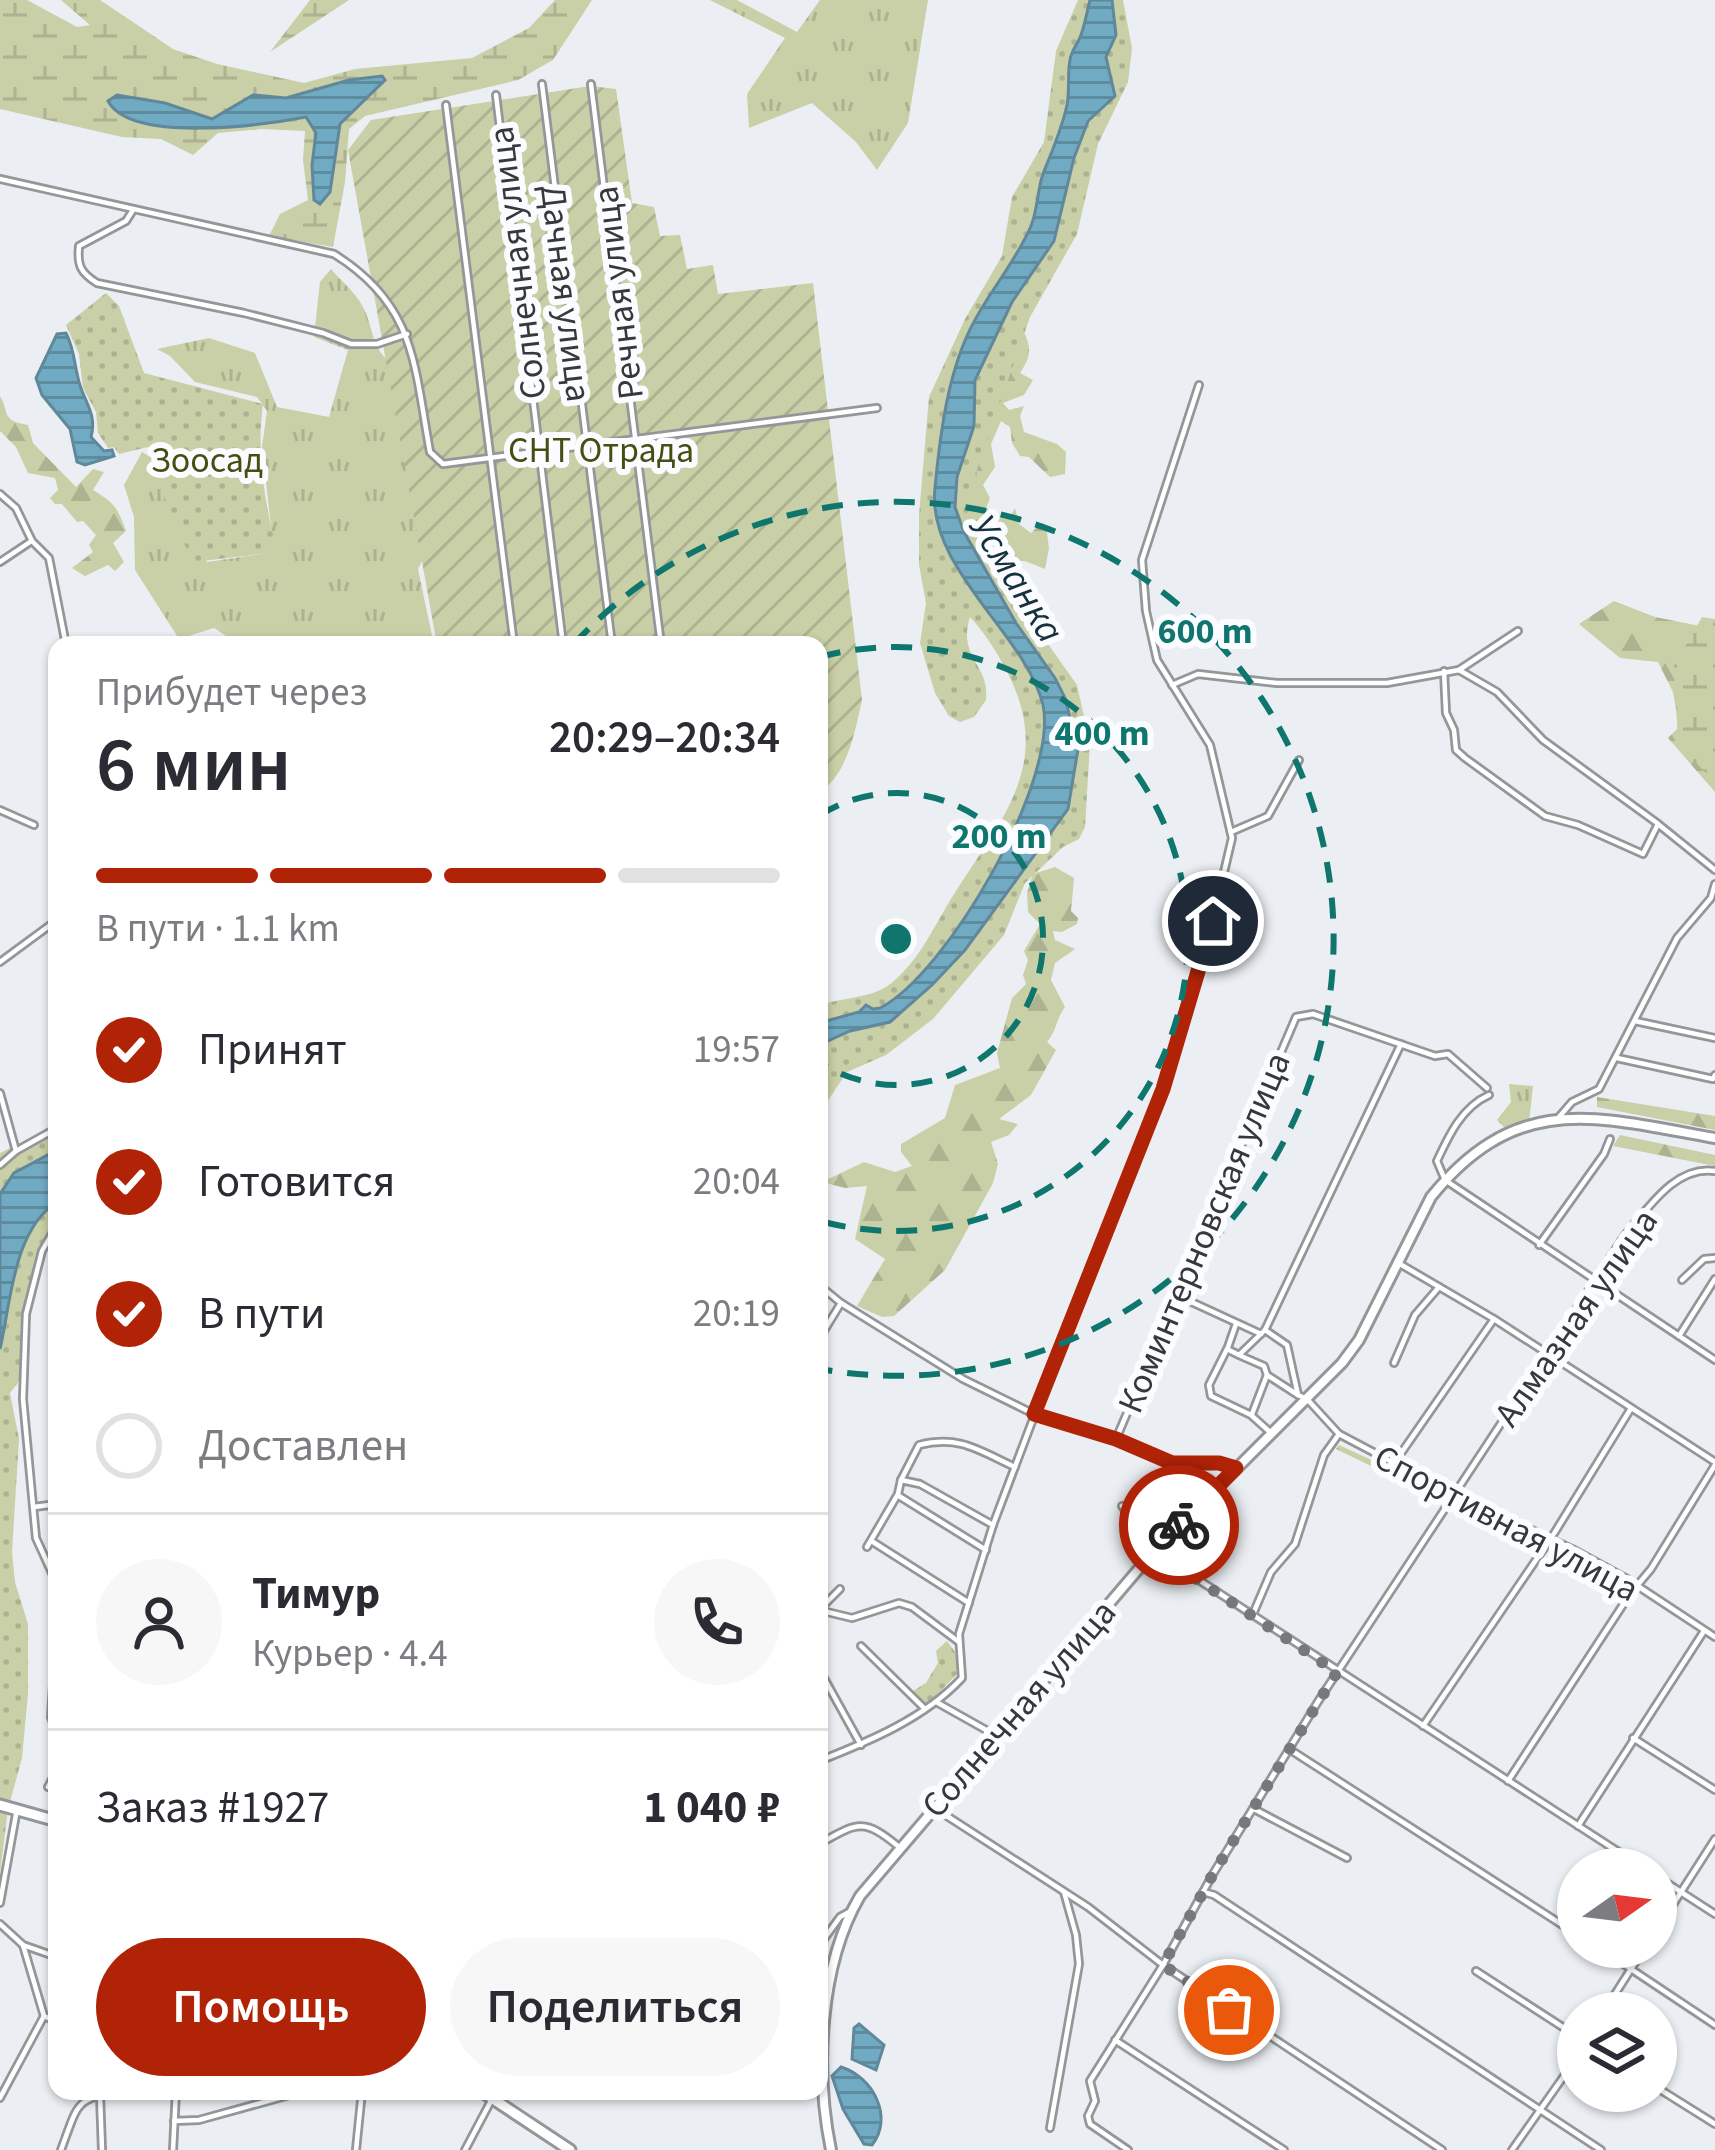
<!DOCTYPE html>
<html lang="ru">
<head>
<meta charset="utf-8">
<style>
  :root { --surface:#fff; --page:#f7f7f7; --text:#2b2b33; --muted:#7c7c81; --line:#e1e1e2; --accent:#b02307 }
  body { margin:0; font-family:"Source Sans 3",sans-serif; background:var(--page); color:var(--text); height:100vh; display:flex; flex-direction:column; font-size:45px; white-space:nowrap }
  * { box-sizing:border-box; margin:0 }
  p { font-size:39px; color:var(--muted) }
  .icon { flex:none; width:66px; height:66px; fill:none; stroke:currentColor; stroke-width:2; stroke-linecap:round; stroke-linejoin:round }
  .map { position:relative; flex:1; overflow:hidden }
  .panel { position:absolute; left:48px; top:636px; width:780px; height:1464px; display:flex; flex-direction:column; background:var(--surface); border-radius:24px; box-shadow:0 3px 9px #0004 }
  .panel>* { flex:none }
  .needle { width:78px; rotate:76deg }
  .fabs { position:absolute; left:1557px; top:1848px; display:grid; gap:24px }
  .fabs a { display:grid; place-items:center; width:120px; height:120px; border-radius:50%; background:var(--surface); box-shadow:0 3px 9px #0004; font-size:60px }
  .pin { position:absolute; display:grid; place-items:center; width:102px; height:102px; color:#fff; margin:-51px; border:6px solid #fff; border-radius:50%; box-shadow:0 3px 12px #0007 }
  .courier { position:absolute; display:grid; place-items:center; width:120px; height:120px; margin:-60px; border:9px solid #b02307; border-radius:50%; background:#fff; color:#222; box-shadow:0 3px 15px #0007 }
  .overview em { font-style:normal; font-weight:600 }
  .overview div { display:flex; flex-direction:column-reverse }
  .overview { display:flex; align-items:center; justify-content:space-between; height:204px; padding:0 48px }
  h1 { font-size:78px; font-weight:600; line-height:90px }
  .bar { display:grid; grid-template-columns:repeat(4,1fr); gap:18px 12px; align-content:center; height:144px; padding:0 48px }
  .bar i { height:15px; border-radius:9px; background:var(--line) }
  .bar .selected { background:var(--accent) }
  .bar p { grid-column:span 4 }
  .line { display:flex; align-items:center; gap:30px; padding:0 48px; border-top:3px solid var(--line) }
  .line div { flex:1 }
  .round { display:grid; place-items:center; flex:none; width:126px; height:126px; border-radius:63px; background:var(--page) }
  ol { padding:0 48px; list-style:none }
  li { display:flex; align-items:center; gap:36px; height:132px }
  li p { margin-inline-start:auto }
  li .icon { padding:12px; border-radius:50%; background:var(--accent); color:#fff; stroke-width:4 }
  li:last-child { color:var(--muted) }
  li i { width:66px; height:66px; border:6px solid var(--line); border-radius:50% }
  .cta { display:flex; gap:24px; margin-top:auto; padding:24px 48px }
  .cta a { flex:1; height:138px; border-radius:72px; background:var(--accent); color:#fff; font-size:48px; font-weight:600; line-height:138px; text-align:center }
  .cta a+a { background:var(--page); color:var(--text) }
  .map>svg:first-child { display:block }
</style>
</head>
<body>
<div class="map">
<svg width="1715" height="2150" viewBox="0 0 1715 2150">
  <defs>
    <pattern id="grass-tufts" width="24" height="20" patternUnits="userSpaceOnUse" patternTransform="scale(3)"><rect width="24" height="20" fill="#c9cfa6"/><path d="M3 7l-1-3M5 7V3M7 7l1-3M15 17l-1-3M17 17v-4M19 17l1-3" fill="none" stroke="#adb290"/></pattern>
    <pattern id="forest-firs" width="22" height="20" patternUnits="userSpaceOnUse" patternTransform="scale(3)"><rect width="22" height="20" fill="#c9cfa6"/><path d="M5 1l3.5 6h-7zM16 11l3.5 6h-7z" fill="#adb290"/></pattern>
    <pattern id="wetland-marsh" width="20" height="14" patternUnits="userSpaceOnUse" patternTransform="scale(3)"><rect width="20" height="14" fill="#c9cfa6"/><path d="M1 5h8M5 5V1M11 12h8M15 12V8" fill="none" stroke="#adb290"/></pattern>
    <pattern id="park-dots" width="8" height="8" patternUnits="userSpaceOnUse" patternTransform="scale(3)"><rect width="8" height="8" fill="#c9cfa6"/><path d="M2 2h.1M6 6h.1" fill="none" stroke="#adb290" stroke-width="1.8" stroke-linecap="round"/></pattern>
    <pattern id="garden-furrows" width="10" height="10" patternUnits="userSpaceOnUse" patternTransform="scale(3)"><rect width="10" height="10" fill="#c9cfa6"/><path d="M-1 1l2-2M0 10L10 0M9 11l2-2" fill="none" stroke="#adb290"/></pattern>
    <pattern id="water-rules" width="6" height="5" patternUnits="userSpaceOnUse" patternTransform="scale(3)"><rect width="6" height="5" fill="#71abc3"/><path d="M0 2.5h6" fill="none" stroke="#5e8c9f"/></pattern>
  </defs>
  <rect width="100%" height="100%" fill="#ebeff3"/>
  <g fill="url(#grass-tufts)">
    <polygon points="710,0 737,0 797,32 820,0 928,0 908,123 877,170 856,142 812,103 749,128 747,94 785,38"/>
    <path d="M 331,269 C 341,281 356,293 363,307 C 375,330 370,349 394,365 L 429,547 L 418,569 L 434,645 L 240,645 L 214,628 L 179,639 L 135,570 L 134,517 L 124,485 L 142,452 L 167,467 L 189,533 L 207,562 L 274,552 L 262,447 L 267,411 L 257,397 L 195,382 L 170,356 L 157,349 L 209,338 L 255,353 L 277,407 L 329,417 L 348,350 L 314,337 L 320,282 Z"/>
    <polygon points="1509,1084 1533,1086 1529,1122 1504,1127 1497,1120 1511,1102"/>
  </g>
  <g fill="url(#forest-firs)">
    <path d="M 1021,327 C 1032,346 1032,355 1020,373 L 1033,380 L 1024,395 L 1003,403 L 1009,410 L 1024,406 L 1020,416 L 1024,432 L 1057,444 L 1066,452 L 1065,474 L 1050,477 L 1029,457 L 1020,456 L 1012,443 L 1010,427 L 1001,421 L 991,444 L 995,467 L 983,485 L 990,498 L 986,508 L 996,515 L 1010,517 L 1015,508 L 1019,524 L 1031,533 L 1041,523 L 1046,525 L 1049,548 L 1045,569 L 1025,561 L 1009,561 L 999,551 L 993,556 L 957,477 Z"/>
    <path d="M 0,396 C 10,413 0,420 28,425 L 33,443 L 76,487 L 93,469 L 104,472 L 93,490 C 114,503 117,506 126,531 L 113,543 L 124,562 L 115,571 L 108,565 L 85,576 L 72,568 L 93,552 L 89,545 L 96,535 L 83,521 L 77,522 L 62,504 L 55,504 L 50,498 L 58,490 L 55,478 L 28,473 L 16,447 L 0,431 Z"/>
    <polygon points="1614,601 1655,617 1715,629 1715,792 1668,738 1679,727 1673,692 1658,662 1620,658 1579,624"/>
    <path d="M 1055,867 L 1074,878 L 1071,911 L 1078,918 L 1077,924 L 1062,932 L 1053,931 L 1055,940 L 1075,949 L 1055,963 L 1051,980 L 1065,1007 C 1056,1019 1057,1030 1047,1042 L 1056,1050 L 1031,1095 L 999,1119 L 1018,1124 L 1009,1135 L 991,1142 L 998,1164 L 993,1183 L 945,1270 L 894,1316 L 882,1317 L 857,1306 L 885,1259 L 855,1239 L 867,1186 L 845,1188 L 822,1182 L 864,1162 L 895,1172 L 912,1166 L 901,1152 L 901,1144 L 945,1118 L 955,1085 L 1000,1068 L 997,1053 L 1012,998 L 1026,984 L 1023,975 L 1028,960 L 1024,951 L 1040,924 L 1028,912 L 1027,892 L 1033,874 Z"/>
    <polygon points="1597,1097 1715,1116 1715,1130 1597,1107"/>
    <polygon points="1620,1135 1715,1155 1715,1166 1613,1146"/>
    <polygon points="1339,1445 1498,1518 1494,1526 1336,1449"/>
    <polygon points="1507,1523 1628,1584 1625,1593 1605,1587 1603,1582 1502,1528"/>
  </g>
  <g fill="url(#wetland-marsh)">
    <polygon points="0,0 27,0 77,27 90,25 61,0 100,0 173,49 217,64 304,83 355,69 472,58 529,28 555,0 592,0 553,60 518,80 365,116 349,129 345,182 333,247 269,236 280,214 308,200 303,160 305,131 261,129 218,133 193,155 161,139 122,137 0,109"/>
    <polygon points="310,0 349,0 270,52"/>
    <polygon points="1702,617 1715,619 1715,783 1678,743 1674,666"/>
  </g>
  <g fill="url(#park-dots)">
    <path d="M 1078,0 L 1123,0 L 1132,48 L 1128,82 L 1098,144 L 1077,234 L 1030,317 L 978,466 L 973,495 L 994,556 L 1024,610 L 1077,685 L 1090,743 L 1085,827 L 1079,839 L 1063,847 L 1025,883 L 1004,935 L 933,1019 L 886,1055 L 847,1072 L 819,1114 L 819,1005 C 841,998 871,998 889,985 C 918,962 930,934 948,904 C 996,824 1058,767 1006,670 C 997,652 984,632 970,617 C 957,658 990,664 986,700 L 974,717 L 960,722 L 949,716 L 935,693 L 920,643 L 926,603 L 919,565 L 919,515 L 929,397 L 965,319 L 1002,256 L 1012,197 L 1044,142 L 1056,51 Z"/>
    <path d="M 106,293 L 119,306 L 144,373 L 263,404 C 256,454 265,503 277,552 L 194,562 L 174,525 L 148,447 L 119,454 L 114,447 L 108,448 L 98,433 L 96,412 L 83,388 L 79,354 L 66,325 Z"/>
    <polygon points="57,1124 57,1225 31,1280 23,1323 23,1376 10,1393 19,1439 12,1552 15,1582 28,1624 28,1694 22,1758 8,1809 0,1873 0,1153"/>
    <polygon points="947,1641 955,1652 958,1673 927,1705 913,1691 926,1683 938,1663 936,1651"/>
  </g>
  <path fill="url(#garden-furrows)" d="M 590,86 L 616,89 L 632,203 L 654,207 L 660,236 L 680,235 L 687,269 L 713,265 L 718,294 L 813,283 L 862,700 C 855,731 848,774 819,793 L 819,645 L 437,645 L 348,150 L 371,120 Z"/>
  <g fill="url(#water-rules)" stroke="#60889a" stroke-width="3">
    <path d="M 1090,0 L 1112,0 L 1116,35 L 1106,57 L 1115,96 L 1088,121 L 1074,158 L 1054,241 L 1012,302 L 975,380 L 974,426 L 957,477 L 955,507 L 964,532 L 1016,623 L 1055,678 L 1065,698 L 1078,749 L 1068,809 L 965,950 L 932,985 L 890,1022 L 850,1031 L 819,1045 L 819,1023 L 859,1012 L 866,1005 L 873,1009 L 880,1008 C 947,974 1059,780 1043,705 C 1027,636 926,568 935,488 C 940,435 948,368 975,320 C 992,288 1016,261 1031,226 C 1038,209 1037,191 1043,174 C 1052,151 1062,129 1067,105 C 1070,90 1067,75 1070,60 C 1071,51 1078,44 1081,35 C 1085,24 1087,12 1090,0 Z"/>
    <path d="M 382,76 L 385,80 L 340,124 L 330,192 L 320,204 L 314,200 L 312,165 L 316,133 L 306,117 C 264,125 131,144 108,101 L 117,95 L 165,103 L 212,119 L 253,95 L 286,98 L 349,80 Z"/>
    <path d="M 66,333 C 76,352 74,372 82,391 C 89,408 96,418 91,437 L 104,451 L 112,450 L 114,456 L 85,465 L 77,462 L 70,429 L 42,395 L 36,378 L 57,334 Z"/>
    <path d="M 57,1150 L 57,1202 C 13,1230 11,1302 0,1349 L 0,1194 L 14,1173 Z"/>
    <polygon points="859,2024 884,2045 876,2070 852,2059 854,2028"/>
    <path d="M 841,2067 C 873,2077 894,2117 872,2145 L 864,2144 L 843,2109 L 832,2076 Z"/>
  </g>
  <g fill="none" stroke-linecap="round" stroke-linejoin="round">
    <g stroke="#93979a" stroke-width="10">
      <g id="minor">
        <polyline points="542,84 612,645"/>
        <polyline points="591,84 661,645"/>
        <polyline points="496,95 563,645"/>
        <polyline points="446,105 514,645"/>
        <path d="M 0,179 L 334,254 C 416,305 414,365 430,452 L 443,464 L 877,408"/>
        <path d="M 133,210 L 126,221 L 79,246 C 77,266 81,273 97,283 L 244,313 L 323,333 L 351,344 L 377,344 L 407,334"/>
        <polyline points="0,494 16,508 32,541 49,558 66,645"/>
        <polyline points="0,562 30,542"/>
        <polyline points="1459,670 1497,692 1543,740 1657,823"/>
        <polyline points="1444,671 1446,713 1454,730 1456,750 1465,758 1545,816 1578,825 1643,854 1658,824 1715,870"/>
        <polyline points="1172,685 1198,674 1277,683 1387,683 1459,670 1518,631"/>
        <polyline points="0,810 34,825"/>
        <polyline points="1231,832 1268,816 1299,760"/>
        <polyline points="0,962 57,920"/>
        <polyline points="1635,1021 1715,1038"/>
        <polyline points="1617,1058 1713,1079 1715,1075"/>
        <polyline points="0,1093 16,1151"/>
        <path d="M 1489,1095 C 1462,1107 1449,1135 1437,1161 L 1445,1180 L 1715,1360"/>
        <polyline points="1559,1117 1572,1102 1599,1089 1677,938 1711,898 1715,884"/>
        <polyline points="0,1165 16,1151 57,1128"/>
        <polyline points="57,1225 42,1251 26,1314 23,1399 36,1538 57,1584"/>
        <polyline points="1539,1245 1604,1154 1610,1139"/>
        <polyline points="1400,1264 1494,1319 1715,1462"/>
        <polyline points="1682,1280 1704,1259 1715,1258"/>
        <polyline points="819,1285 841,1303 963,1379 1034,1414 1116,1439 1172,1463 1219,1463 1236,1468"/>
        <polyline points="1173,1302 1185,1299 1261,1334"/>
        <polyline points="1265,1330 1287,1345 1298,1395 1307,1399 1339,1434 1428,1481 1572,1549 1627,1579 1715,1637"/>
        <polyline points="1679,1336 1715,1279"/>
        <polyline points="819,1339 841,1303"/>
        <polyline points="1228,1347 1236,1324"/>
        <polyline points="1241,1356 1264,1366 1267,1375 1298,1395"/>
        <polyline points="1394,1363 1415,1315 1439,1287"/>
        <polyline points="1252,1414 1267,1375"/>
        <polyline points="1271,1433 1251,1415 1211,1396 1209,1385 1227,1349 1239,1355 1265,1330 1401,1044"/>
        <polyline points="1116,1439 1296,1017 1313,1014 1435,1056 1448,1054 1487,1088"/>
        <polyline points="1395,1462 1494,1319"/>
        <path d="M 901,1480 L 919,1445 C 960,1435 978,1450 1015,1467"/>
        <polyline points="899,1496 986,1550"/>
        <polyline points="1122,1506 1154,1551 1645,1869"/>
        <polyline points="34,1507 57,1504"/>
        <polyline points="873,1542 969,1603"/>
        <polyline points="867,1547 898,1494 901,1480 920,1484 993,1525"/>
        <polyline points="819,1610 852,1618 899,1603 912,1607 959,1642"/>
        <polyline points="819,1610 840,1589"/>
        <polyline points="1253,1614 1271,1572 1295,1544 1324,1455 1339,1434"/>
        <polyline points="57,1621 51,1717 57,1734"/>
        <polyline points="861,1646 925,1709"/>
        <polyline points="819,1669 861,1745"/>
        <polyline points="938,1703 995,1735"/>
        <polyline points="1423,1726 1555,1532 1630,1410"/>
        <polyline points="1633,1738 1715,1790"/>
        <polyline points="1289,1749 1578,1935"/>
        <path d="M 819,1761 C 870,1741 925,1718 962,1678 L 959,1634 L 993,1525 L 1093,1260 L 1163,1089 L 1203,962 L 1232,838 L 1210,745 L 1157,660 L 1146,611 L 1142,560 L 1199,385"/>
        <polyline points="1508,1781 1630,1594 1651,1569 1715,1465"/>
        <polyline points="48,1787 57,1770"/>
        <polyline points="933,1807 1088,1907 1163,1965 1442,2150"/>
        <polyline points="1254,1809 1347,1858"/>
        <polyline points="1578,1826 1704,1631"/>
        <path d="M 819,1844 C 857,1823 863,1817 899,1847"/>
        <polyline points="1656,1876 1715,1914"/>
        <polyline points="1203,1892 1214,1895 1601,2150"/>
        <polyline points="0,1903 17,1809"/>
        <polyline points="0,1924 23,1945 57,1957"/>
        <polyline points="1656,1931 1715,1839"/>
        <polyline points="23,1945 44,2016 57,2022"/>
        <polyline points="819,1946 840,1917 851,1911"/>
        <polyline points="1598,1947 1715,2025"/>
        <polyline points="1476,1971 1578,2037"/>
        <polyline points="1603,2013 1645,1947"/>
        <polyline points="1115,2040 1284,2150"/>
        <polyline points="1656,2087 1715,2124"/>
        <polyline points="100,2095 102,2150"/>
        <polyline points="0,2098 44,2016"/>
        <polyline points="174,2121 199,2120 304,2091"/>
        <polyline points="1050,2128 1079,1964 1076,1935 1064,1892"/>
        <path d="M 61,2150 C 79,2102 74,2098 126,2091"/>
        <polyline points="173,2150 176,2091"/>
        <polyline points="356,2150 362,2091"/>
        <polyline points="465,2150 492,2099"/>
        <path d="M 1128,2150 L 1090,2124 L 1088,2116 L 1095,2101 L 1090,2081 L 1163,1965 L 1213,1874 L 1319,1700 L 1625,1235 C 1648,1209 1675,1165 1715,1171"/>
        <polyline points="1512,2150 1578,2056"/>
      </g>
    </g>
    <g stroke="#93979a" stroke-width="14">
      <path id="tertiary" d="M 831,2150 C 815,2072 819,1966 860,1896 L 1154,1551 L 1342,1363 L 1359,1340 L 1431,1197 C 1518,1090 1597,1117 1715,1138"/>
    </g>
    <g stroke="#93979a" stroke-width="15">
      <g id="secondary">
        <polyline points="0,1805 57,1821"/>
        <polyline points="481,2091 570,2150"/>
      </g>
    </g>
    <use href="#minor" stroke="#fff" stroke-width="4.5"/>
    <use href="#tertiary" stroke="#fff" stroke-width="8"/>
    <use href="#secondary" stroke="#fff" stroke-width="9"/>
  </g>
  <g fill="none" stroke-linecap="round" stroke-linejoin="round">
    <polyline stroke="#76787b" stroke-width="12" stroke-dasharray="0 21.6" points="1179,1525 1154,1551 1337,1672 1213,1874 1163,1965 1229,2010"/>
    <polyline stroke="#b02307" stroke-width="15" points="1179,1525 1236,1468 1219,1463 1172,1463 1116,1439 1034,1414 1163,1089 1213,921"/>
  </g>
  <g fill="none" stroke="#0f766e" stroke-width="6" stroke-dasharray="21 15">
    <path d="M820 815A146 146 0 1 1 820 1063"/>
    <path d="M820 657A292 292 0 1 1 820 1221"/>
    <path d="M574 644A437 437 0 1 1 820 1369"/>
  </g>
  <g text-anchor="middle" stroke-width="12" stroke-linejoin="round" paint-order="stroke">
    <g font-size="36" fill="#37383a" stroke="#fafcff">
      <text transform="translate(516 263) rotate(-97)" y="13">Солнечная улица</text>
      <text transform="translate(567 293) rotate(83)" y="13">Дачная улица</text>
      <text transform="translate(617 293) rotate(-97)" y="13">Речная улица</text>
      <text transform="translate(1203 1232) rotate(-67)" y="13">Коминтерновская улица</text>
      <text transform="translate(1575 1317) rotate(-55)" y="13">Алмазная улица</text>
      <text transform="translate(1507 1522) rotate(28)" y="13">Спортивная улица</text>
      <text transform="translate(1018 1708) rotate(-49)" y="13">Солнечная улица</text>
    </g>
    <g font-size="36" fill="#484d12" stroke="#fafcff">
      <text x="601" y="462">СНТ Отрада</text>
      <text x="207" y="472">Зоосад</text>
    </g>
    <g font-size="39" font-style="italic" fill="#14313c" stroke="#fafcff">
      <text transform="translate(1018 578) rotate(58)" y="14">Усманка</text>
    </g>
  </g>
  <circle cx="896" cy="939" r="18" fill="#0f766e" stroke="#fafcff" stroke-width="6"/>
  <g font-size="36" text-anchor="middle" font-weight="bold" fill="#0f766e" stroke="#fafcff" stroke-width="12" stroke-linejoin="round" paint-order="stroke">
    <text x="1205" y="643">600 m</text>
    <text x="1102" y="745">400 m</text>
    <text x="999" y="848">200 m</text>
  </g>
</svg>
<div class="fabs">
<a><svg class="needle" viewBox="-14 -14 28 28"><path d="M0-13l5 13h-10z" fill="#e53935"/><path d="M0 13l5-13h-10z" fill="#7c7c81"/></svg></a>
<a><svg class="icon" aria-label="layers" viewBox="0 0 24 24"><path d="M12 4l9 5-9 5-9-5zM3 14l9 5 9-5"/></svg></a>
</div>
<div class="pin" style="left:1229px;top:2010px;background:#ea580c"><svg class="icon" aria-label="bag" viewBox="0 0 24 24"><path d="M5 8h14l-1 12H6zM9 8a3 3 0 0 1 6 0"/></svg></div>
<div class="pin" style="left:1213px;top:921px;background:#1f2937"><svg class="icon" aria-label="home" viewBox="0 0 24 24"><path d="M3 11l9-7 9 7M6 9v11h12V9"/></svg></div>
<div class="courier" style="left:1179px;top:1525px"><svg class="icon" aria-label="bike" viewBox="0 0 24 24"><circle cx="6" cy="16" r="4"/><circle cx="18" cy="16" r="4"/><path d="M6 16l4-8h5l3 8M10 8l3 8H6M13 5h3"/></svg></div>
<section class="panel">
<div class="overview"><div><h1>6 мин</h1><p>Прибудет через</p></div><em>20:29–20:34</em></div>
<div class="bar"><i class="selected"></i><i class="selected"></i><i class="selected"></i><i></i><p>В пути · 1.1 km</p></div>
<ol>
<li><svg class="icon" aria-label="check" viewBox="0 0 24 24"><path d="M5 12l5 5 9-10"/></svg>Принят<p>19:57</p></li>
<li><svg class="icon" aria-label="check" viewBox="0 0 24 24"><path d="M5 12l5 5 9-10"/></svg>Готовится<p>20:04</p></li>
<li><svg class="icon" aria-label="check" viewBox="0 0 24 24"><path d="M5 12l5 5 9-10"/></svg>В пути<p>20:19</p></li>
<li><i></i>Доставлен</li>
</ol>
<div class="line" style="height:216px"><a class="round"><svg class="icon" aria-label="person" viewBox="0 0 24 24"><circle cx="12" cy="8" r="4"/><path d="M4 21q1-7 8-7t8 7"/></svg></a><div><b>Тимур</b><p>Курьер · 4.4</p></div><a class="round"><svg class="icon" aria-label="phone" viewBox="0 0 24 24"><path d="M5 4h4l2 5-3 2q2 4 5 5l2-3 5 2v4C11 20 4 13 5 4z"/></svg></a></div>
<div class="line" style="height:156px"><div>Заказ #1927</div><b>1 040 ₽</b></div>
<div class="cta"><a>Помощь</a><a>Поделиться</a></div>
</section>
</div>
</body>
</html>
